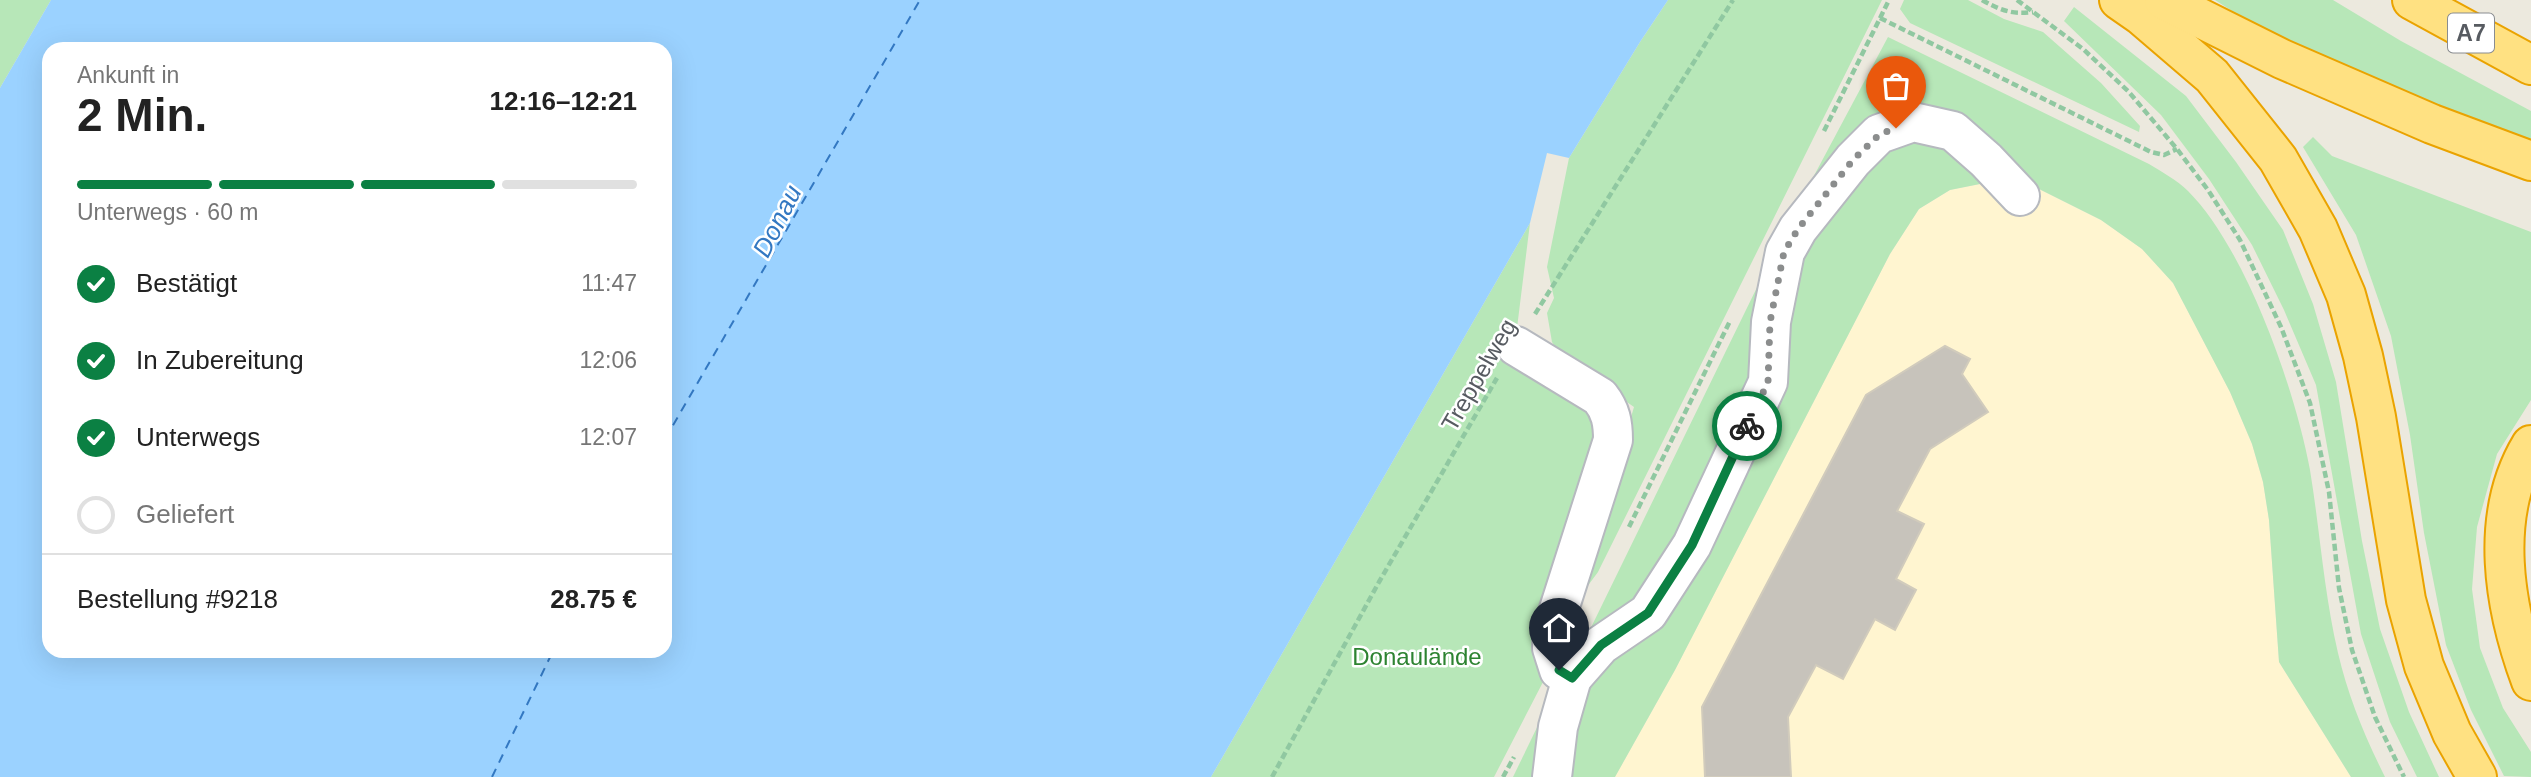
<!DOCTYPE html>
<html lang="de">
<head>
<meta charset="utf-8">
<style>
  :root { --surface:#fff; --page:#f2f2f2; --text:#222; --muted:#767676; --line:#e0e0e0; --accent:#0b8043 }
  body { margin:0; font-family:Arial,sans-serif; background:var(--page); color:var(--text); height:100vh; display:flex; flex-direction:column; font-size:26px; white-space:nowrap }
  * { box-sizing:border-box; margin:0 }
  p { font-size:23px; color:var(--muted) }
  .icon { flex:none; width:38px; height:38px; fill:none; stroke:currentColor; stroke-width:2; stroke-linecap:round; stroke-linejoin:round }
  .map { position:relative; flex:1; overflow:hidden }
  .panel { position:absolute; left:42px; top:42px; width:630px; height:616px; display:flex; flex-direction:column; background:var(--surface); border-radius:21px; box-shadow:0 7px 28px #0002 }
  .panel>* { flex:none }
  .pin { position:absolute; display:grid; place-items:center; width:60px; height:60px; color:#fff; margin:-72px -30px; border-radius:50% 50% 50% 0; rotate:-45deg; box-shadow:0 0 7px #0007 }
  .pin .icon { rotate:45deg }
  .courier { position:absolute; display:grid; place-items:center; width:70px; height:70px; margin:-35px; border:5px solid #0b8043; border-radius:50%; background:#fff; color:#222; box-shadow:0 2px 9px #0007 }
  .overview em { font-style:normal; font-weight:700 }
  .overview div { display:flex; flex-direction:column-reverse }
  .overview { display:flex; align-items:center; justify-content:space-between; height:119px; padding:0 35px }
  h1 { font-size:46px; font-weight:700; line-height:52px }
  .bar { display:grid; grid-template-columns:repeat(4,1fr); gap:10px 7px; align-content:center; height:84px; padding:0 35px }
  .bar i { height:9px; border-radius:5px; background:var(--line) }
  .bar .selected { background:var(--accent) }
  .bar p { grid-column:span 4 }
  .line { display:flex; align-items:center; gap:18px; padding:0 35px; border-top:2px solid var(--line) }
  .line div { flex:1 }
  ol { padding:0 35px; list-style:none }
  li { display:flex; align-items:center; gap:21px; height:77px }
  li p { margin-inline-start:auto }
  li .icon { padding:7px; border-radius:50%; background:var(--accent); color:#fff; stroke-width:4 }
  li:last-child { color:var(--muted) }
  li i { width:38px; height:38px; border:4px solid var(--line); border-radius:50% }
  .map>svg:first-child { display:block }
</style>
</head>
<body>
<div class="map">
<svg width="2531" height="777" viewBox="0 0 2531 777">
  <rect width="100%" height="100%" fill="#ece9de"/>
  <polygon fill="#fff5d0" points="2015,177 2101,220 2142,249 2173,283 2230,392 2252,444 2263,482 2269,520 2279,662 2351,777 1615,777 1675,670 1890,254 1919,209 1950,190"/>
  <g fill="#b7e7b8">
    <polygon points="0,0 51,0 0,88"/>
    <polygon points="1668,0 1882,0 1598,572 1578,599 1634,407 1562,357 1552,342 1547,313 1554,298 1547,267 1569,158 1640,42"/>
    <polygon points="1904,0 1968,0 2004,19 2043,32 2101,83 2140,126 2139,132 1910,23 1900,9"/>
    <polygon points="2215,0 2333,0 2401,41 2531,111 2531,143 2457,114 2251,23"/>
    <polygon points="2074,7 2186,96 2236,162 2283,230 2313,304 2336,382 2362,541 2380,629 2409,712 2439,777 2417,777 2390,722 2361,634 2316,385 2284,310 2252,245 2209,179 2161,115 2064,21"/>
    <path d="M 1888,37 L 2149,164 C 2162,172 2177,180 2188,191 C 2246,249 2295,389 2310,470 C 2320,531 2324,593 2338,653 C 2348,696 2365,737 2385,777 L 2351,777 L 2279,662 L 2269,520 L 2263,482 L 2252,444 L 2230,392 L 2173,283 L 2142,249 L 2101,220 L 2015,177 L 1950,190 L 1919,209 L 1890,254 L 1675,670 L 1615,777 L 1565,777 L 1582,646 L 1785,230 Z"/>
    <polygon points="2313,137 2332,156 2531,232 2531,400 2497,454 2477,527 2472,589 2480,648 2503,708 2531,752 2531,777 2504,776 2471,710 2446,645 2424,533 2410,435 2391,336 2356,235 2303,147"/>
    <polygon points="1530,223 1517,328 1577,397 1600,428 1539,670 1543,682 1494,777 1211,777"/>
    <polygon points="1543,715 1540,777 1513,777"/>
  </g>
  <path fill="#9bd2ff" fill-rule="evenodd" d="M 51,0 L 1668,0 L 1640,42 L 1569,158 L 1547,153 L 1530,223 L 1211,777 L 0,777 L 0,88 ZM 49,49 L 665,49 L 665,651 L 49,651 Z"/>
  <g fill="none" stroke-linecap="round" stroke-linejoin="round">
    <g stroke="#3378c2" stroke-width="2" stroke-dasharray="9 7" stroke-linecap="butt">
      <polyline points="665,439 920,0"/>
      <polyline points="492,777 553,651"/>
    </g>
  </g>
  <polygon fill="#c7c3bb" stroke="#d1cbbc" stroke-width="2" points="1945,346 1970,359 1962,374 1988,412 1930,449 1897,511 1924,524 1896,579 1916,590 1895,630 1875,619 1843,679 1816,665 1788,717 1791,777 1705,777 1702,707 1866,395"/>
  <g fill="none" stroke-linecap="round" stroke-linejoin="round">
    <g stroke="#b6b9bf" stroke-width="42">
      <g id="minor">
        <path d="M 1516,346 L 1600,397 C 1611,411 1613,423 1613,440 L 1553,628 L 1552,648 L 1559,670 L 1572,678 L 1558,727 L 1552,777"/>
        <polyline points="1572,678 1601,645 1648,613 1692,545 1768,382 1771,322 1785,252 1798,229 1853,160 1879,134 1913,122 1953,131 1986,160 2020,196"/>
      </g>
    </g>
    <g stroke="#eaa300" stroke-width="42">
      <g id="highway">
        <polyline points="2119,0 2142,16 2212,76 2278,159 2318,229 2346,295 2363,356 2376,417 2406,600 2424,666 2452,733 2477,777"/>
        <polyline points="2164,0 2282,59 2432,124 2531,161"/>
        <polyline points="2412,0 2531,65"/>
        <path d="M 2531,445 C 2488,516 2504,608 2531,681"/>
      </g>
    </g>
    <g stroke="#90c8a1" stroke-width="4.5" stroke-dasharray="7 3.5" stroke-linecap="butt">
      <path d="M 1982,0 C 2000,10 2012,15 2033,12"/>
      <polyline points="2017,0 2083,49 2128,91 2177,149 2208,190 2240,240 2281,327 2310,403 2329,492 2339,588 2352,650 2375,717 2404,777"/>
      <polyline points="1880,18 2151,152 2164,155 2177,149"/>
      <polyline points="1824,131 1889,0"/>
      <polyline points="1535,314 1733,0"/>
      <polyline points="1629,527 1730,321"/>
      <polyline points="1272,777 1379,582 1497,378"/>
      <polyline points="1503,777 1514,757"/>
    </g>
    <use href="#minor" stroke="#fff" stroke-width="38"/>
    <use href="#highway" stroke="#ffe182" stroke-width="38"/>
  </g>
  <g fill="none" stroke-linecap="round" stroke-linejoin="round">
    <polyline stroke="#8b8d8d" stroke-width="7" stroke-dasharray="0 12.6" points="1747,426 1768,382 1770,322 1784,252 1798,229 1853,160 1880,134 1896,128"/>
    <polyline stroke="#0b8043" stroke-width="9" points="1559,670 1572,678 1601,645 1648,613 1692,545 1747,426"/>
  </g>
  <g text-anchor="middle" stroke-width="5" stroke-linejoin="round" paint-order="stroke">
    <rect fill="#fff" stroke="#898c90" stroke-width="2" x="2448" y="13.5" width="46" height="39" rx="5"/>
    <g font-size="23" font-weight="bold" fill="#575b61">
      <text x="2471" y="41">A7</text>
    </g>
    <g font-size="24" fill="#575b61" stroke="#fff">
      <text transform="translate(1479 375) rotate(-60)" y="8">Treppelweg</text>
    </g>
    <g font-size="24" fill="#2d8331" stroke="#fff">
      <text x="1417" y="665">Donaulände</text>
    </g>
    <g font-size="26" font-style="italic" fill="#3378c2" stroke="#fff">
      <text transform="translate(777 221) rotate(-63)" y="9">Donau</text>
    </g>
  </g>
</svg>
<div class="pin" style="left:1896px;top:128px;background:#ea580c"><svg class="icon" aria-label="bag" viewBox="0 0 24 24"><path d="M5 8h14l-1 12H6zM9 8a3 3 0 0 1 6 0"/></svg></div>
<div class="pin" style="left:1559px;top:670px;background:#1f2937"><svg class="icon" aria-label="home" viewBox="0 0 24 24"><path d="M3 11l9-7 9 7M6 9v11h12V9"/></svg></div>
<div class="courier" style="left:1747px;top:426px"><svg class="icon" aria-label="bike" viewBox="0 0 24 24"><circle cx="6" cy="16" r="4"/><circle cx="18" cy="16" r="4"/><path d="M6 16l4-8h5l3 8M10 8l3 8H6M13 5h3"/></svg></div>
<section class="panel">
<div class="overview"><div><h1>2 Min.</h1><p>Ankunft in</p></div><em>12:16–12:21</em></div>
<div class="bar"><i class="selected"></i><i class="selected"></i><i class="selected"></i><i></i><p>Unterwegs · 60 m</p></div>
<ol>
<li><svg class="icon" aria-label="check" viewBox="0 0 24 24"><path d="M5 12l5 5 9-10"/></svg>Bestätigt<p>11:47</p></li>
<li><svg class="icon" aria-label="check" viewBox="0 0 24 24"><path d="M5 12l5 5 9-10"/></svg>In Zubereitung<p>12:06</p></li>
<li><svg class="icon" aria-label="check" viewBox="0 0 24 24"><path d="M5 12l5 5 9-10"/></svg>Unterwegs<p>12:07</p></li>
<li><i></i>Geliefert</li>
</ol>
<div class="line" style="height:91px"><div>Bestellung #9218</div><b>28.75 €</b></div>
</section>
</div>
</body>
</html>
